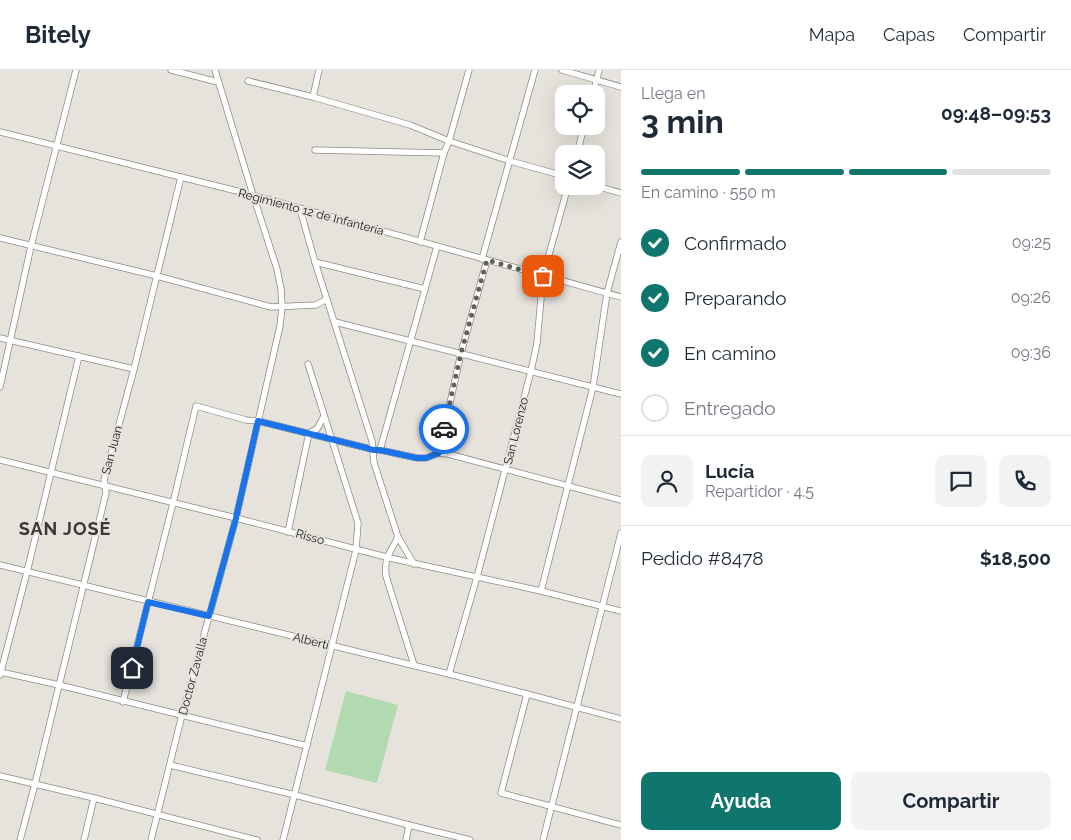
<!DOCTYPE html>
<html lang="es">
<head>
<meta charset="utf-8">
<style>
  :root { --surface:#fff; --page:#f2f2f3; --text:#1f2937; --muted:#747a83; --line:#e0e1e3; --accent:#0f766e }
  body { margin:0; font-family:Raleway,sans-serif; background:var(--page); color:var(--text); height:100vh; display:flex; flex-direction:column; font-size:19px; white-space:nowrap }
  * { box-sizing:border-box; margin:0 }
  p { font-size:16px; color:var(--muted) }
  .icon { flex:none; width:28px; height:28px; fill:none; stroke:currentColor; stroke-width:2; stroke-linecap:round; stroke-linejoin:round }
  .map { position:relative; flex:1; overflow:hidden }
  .sheet { display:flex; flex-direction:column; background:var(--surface); width:450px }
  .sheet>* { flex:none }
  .controls { position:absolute; left:555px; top:15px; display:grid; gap:10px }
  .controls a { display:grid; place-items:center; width:50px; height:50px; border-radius:10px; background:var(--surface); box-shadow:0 5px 20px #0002; font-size:25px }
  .pin { position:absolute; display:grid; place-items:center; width:42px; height:42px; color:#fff; margin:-21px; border-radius:10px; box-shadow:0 2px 8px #0006 }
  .courier { position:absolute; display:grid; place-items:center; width:50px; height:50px; margin:-25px; border:4px solid #1a73e8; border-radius:50%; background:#fff; color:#222; box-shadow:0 1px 6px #0007 }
  .head em { font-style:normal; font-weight:700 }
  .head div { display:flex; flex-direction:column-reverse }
  .head { display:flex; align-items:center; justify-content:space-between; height:85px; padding:0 20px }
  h1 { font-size:32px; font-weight:700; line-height:38px }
  .bar { display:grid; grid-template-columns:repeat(4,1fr); gap:8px 5px; align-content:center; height:60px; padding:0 20px }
  .bar i { height:6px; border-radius:4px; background:var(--line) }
  .bar .on { background:var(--accent) }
  .bar p { grid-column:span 4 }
  .line { display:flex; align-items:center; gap:12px; padding:0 20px; border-top:1px solid var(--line) }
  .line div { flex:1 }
  .round { display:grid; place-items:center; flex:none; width:52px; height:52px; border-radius:10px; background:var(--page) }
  ol { padding:0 20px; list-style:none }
  li { display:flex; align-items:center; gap:15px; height:55px }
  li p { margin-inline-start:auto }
  li .icon { padding:5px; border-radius:50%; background:var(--accent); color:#fff; stroke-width:4 }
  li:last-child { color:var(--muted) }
  li i { width:28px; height:28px; border:2px solid var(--line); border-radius:50% }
  .primary-button { display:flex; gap:10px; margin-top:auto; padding:10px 20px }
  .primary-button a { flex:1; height:58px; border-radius:10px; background:var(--accent); color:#fff; font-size:20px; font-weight:700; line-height:58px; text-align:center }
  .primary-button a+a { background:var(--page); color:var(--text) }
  header { display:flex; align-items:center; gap:30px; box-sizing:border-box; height:70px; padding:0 25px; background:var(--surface); border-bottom:1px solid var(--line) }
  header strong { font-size:24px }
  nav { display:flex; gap:28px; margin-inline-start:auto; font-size:18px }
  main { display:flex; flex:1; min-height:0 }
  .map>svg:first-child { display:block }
</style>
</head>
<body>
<header>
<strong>Bitely</strong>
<nav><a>Mapa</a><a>Capas</a><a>Compartir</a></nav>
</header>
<main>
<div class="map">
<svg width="621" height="770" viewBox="0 0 621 770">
  <rect width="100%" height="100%" fill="#e6e3dc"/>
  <polygon fill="#b1dab1" points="346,621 398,635 377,713 325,700"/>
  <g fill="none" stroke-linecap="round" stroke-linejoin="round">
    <g stroke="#8d8a84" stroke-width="7">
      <g id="minor">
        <polyline points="171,0 218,12"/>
        <polyline points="562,0 621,17"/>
        <polyline points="248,11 313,27 410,55 449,71 510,91 564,106"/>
        <polyline points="593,24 599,0"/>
        <polyline points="313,27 319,0"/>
        <polyline points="0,62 253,125 621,227"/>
        <polyline points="315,80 444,83"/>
        <polyline points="577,84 584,56"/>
        <polyline points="596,116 621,123"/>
        <polyline points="300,139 315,192 372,371 374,393 398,467 414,494"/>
        <polyline points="0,168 157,206 271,237 316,235 327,229"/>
        <polyline points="420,172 444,83 449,71 469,0"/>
        <polyline points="482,189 535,0"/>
        <polyline points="315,192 425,219"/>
        <polyline points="335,252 621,324"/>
        <polyline points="0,268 134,299"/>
        <polyline points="0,317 31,176 76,0"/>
        <polyline points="380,380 417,388 426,388 439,383 448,384 621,430"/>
        <polyline points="439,383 461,283 487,190"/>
        <polyline points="0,390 236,448 390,488 541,521 621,541"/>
        <polyline points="288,462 309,363 317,359 324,346"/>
        <path d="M 398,467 C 390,483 384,487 386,506 L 414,595"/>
        <polyline points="0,495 449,604 527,624 621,649"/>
        <polyline points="541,521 593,317 607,223 621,172"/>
        <polyline points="0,602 59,615 307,676"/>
        <polyline points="449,604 477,507 531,301 537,273 543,206 568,116"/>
        <polyline points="0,605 27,502 79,286"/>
        <polyline points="527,624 501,723 621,755"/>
        <polyline points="123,632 173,433 196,336 246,350 258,351 367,378 373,380 380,380 437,176"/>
        <polyline points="170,695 295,725 409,755 470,770"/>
        <polyline points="0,706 94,728 257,770"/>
        <polyline points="20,770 35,714 106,423 104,410 134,299 181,107"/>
        <polyline points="84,770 94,728"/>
        <polyline points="151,770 182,645 236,448 280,256 282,237 281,219 277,199 253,125 215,0"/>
        <polyline points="283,770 356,480 358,453 308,294"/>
        <polyline points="406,770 409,755"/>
        <polyline points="543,770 621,463"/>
      </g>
    </g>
    <use href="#minor" stroke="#fff" stroke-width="5.5"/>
  </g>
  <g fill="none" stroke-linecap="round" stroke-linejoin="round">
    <polyline stroke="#62605c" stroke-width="5" stroke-dasharray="0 9" points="444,359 461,283 487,190 543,206"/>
    <polyline stroke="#1a73e8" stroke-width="6" points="132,598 148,532 209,546 236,448 258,351 367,378 373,380 380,380 417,388 426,388 439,383 444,359"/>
  </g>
  <g text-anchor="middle" stroke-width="4" stroke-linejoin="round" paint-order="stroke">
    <g font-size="12" fill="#1b1a17" stroke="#e6e3dc">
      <text transform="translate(311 142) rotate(15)" y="4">Regimiento 12 de Infantería</text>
      <text transform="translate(516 361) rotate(-76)" y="4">San Lorenzo</text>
      <text transform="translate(112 380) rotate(-75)" y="4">San Juan</text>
      <text transform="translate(310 467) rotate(15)" y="4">Risso</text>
      <text transform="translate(311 571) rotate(14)" y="4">Alberti</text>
      <text transform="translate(193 606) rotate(-75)" y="4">Doctor Zavalla</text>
    </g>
    <g font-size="18" font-weight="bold" letter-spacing="1" fill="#3c3934" stroke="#e6e3dc">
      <text x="65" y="465">SAN JOSÉ</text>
    </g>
  </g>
</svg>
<div class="controls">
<a><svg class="icon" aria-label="locate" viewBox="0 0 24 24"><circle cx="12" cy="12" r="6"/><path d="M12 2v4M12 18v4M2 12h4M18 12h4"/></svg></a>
<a><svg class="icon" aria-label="layers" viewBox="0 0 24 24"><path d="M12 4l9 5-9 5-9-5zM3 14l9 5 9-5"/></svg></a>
</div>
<div class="pin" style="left:543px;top:206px;background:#ea580c"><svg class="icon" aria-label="bag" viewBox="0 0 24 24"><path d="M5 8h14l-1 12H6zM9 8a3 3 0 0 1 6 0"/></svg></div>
<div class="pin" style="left:132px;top:598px;background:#1f2937"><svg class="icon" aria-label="home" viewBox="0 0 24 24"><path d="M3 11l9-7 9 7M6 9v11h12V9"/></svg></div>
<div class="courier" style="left:444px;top:359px"><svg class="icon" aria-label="car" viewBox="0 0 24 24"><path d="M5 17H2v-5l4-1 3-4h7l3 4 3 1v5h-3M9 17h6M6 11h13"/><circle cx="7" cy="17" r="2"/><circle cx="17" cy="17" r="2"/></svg></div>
</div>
<section class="sheet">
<div class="head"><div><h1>3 min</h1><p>Llega en</p></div><em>09:48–09:53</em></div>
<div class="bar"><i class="on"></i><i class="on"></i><i class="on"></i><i></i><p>En camino · 550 m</p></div>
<ol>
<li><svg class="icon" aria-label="check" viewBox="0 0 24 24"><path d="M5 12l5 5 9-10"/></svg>Confirmado<p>09:25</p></li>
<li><svg class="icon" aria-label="check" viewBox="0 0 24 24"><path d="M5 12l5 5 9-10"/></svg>Preparando<p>09:26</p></li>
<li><svg class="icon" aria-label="check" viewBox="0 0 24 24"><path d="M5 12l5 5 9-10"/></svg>En camino<p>09:36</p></li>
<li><i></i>Entregado</li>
</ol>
<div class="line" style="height:90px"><a class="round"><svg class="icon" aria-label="person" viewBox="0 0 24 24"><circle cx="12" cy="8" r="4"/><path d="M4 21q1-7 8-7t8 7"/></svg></a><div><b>Lucía</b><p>Repartidor · 4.5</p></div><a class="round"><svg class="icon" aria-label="chat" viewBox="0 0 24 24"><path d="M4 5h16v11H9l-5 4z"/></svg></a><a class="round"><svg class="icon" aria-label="phone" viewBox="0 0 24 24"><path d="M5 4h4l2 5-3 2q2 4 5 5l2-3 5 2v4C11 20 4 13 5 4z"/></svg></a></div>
<div class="line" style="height:65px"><div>Pedido #8478</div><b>$18,500</b></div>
<div class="primary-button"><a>Ayuda</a><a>Compartir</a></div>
</section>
</main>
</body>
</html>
